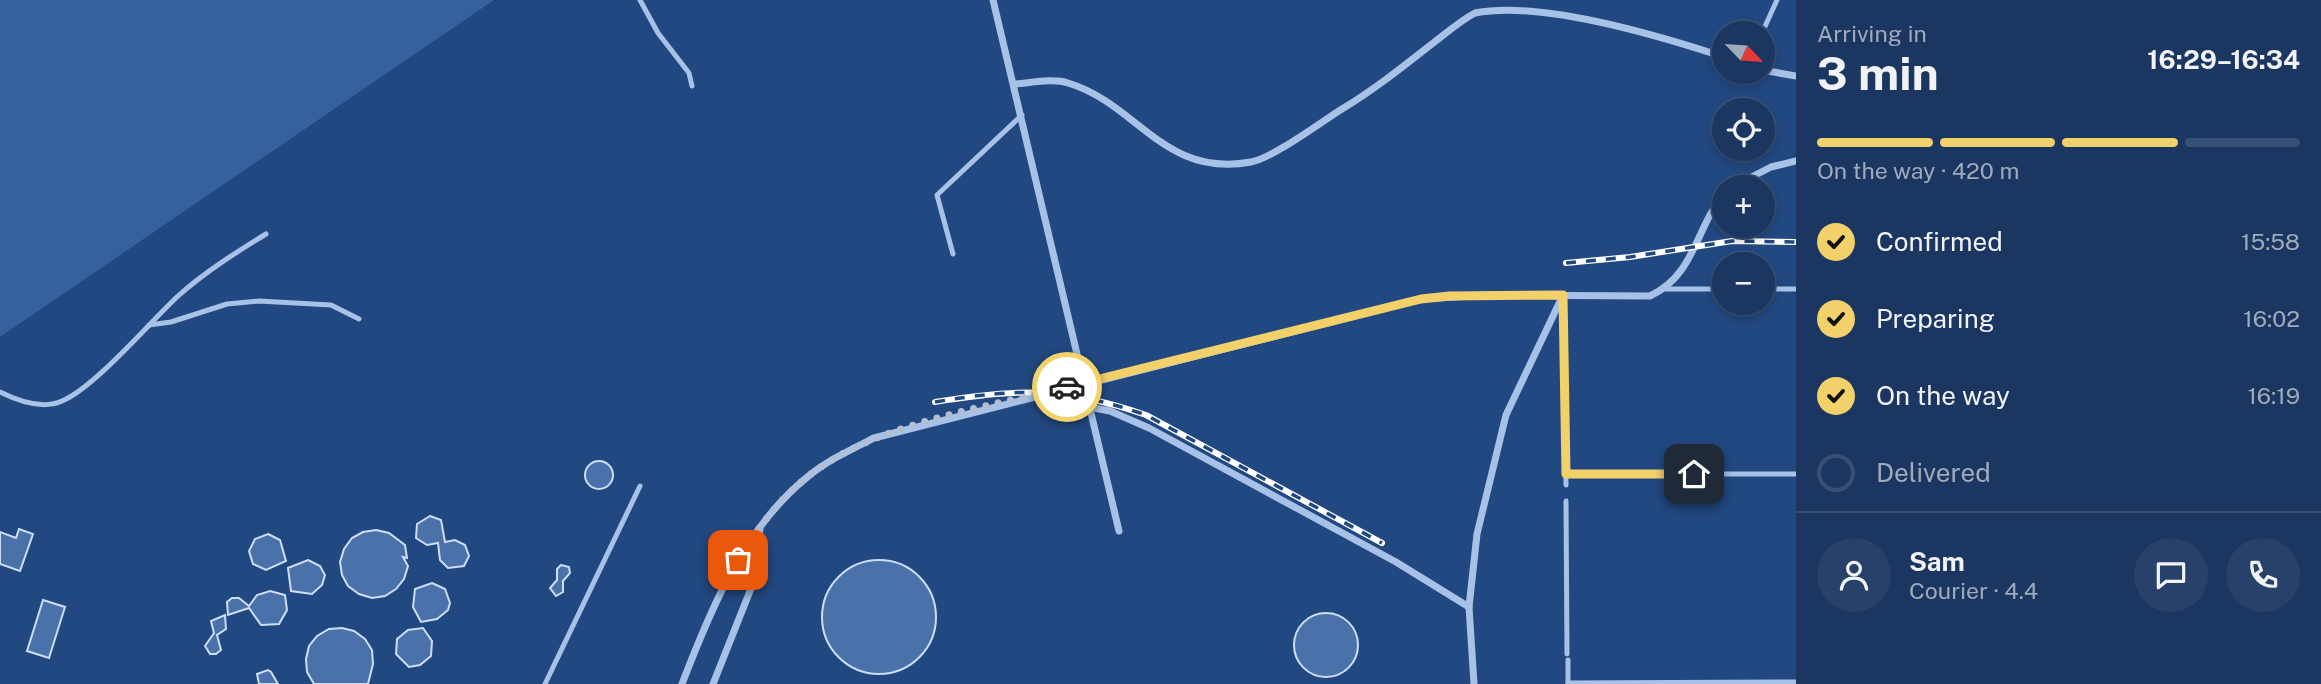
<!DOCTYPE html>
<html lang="en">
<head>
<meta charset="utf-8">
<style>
  :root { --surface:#1a3661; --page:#27416a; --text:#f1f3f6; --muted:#9fabbd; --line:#385076; --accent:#f3d16a }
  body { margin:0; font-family:"Public Sans",sans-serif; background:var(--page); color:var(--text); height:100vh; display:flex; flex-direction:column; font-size:26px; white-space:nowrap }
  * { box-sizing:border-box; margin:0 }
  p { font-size:23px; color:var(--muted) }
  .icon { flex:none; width:38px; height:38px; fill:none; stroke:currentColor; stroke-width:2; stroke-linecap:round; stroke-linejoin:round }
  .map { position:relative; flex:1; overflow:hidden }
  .drawer { display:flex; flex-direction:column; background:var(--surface); width:525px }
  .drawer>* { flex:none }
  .needle { width:46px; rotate:115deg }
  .buttons { position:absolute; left:1712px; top:21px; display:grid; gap:14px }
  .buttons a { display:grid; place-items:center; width:63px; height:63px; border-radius:50%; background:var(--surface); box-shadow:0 4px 10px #0003,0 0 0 2px var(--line); font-size:35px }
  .pin { position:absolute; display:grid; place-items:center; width:60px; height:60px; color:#fff; margin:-30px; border-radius:14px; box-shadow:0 4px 10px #0006 }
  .courier { position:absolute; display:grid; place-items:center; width:70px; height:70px; margin:-35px; border:5px solid #f3d16a; border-radius:50%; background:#fff; color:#222; box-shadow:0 2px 9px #0007 }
  .overview em { font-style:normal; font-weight:700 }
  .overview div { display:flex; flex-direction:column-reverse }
  .overview { display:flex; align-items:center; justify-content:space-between; height:119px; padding:0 21px }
  h1 { font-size:46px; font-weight:700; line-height:52px }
  .bar { display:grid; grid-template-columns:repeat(4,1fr); gap:10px 7px; align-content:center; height:84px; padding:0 21px }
  .bar i { height:9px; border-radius:5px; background:var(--line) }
  .bar .current { background:var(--accent) }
  .bar p { grid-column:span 4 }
  .line { display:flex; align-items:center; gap:18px; padding:0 21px; border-top:2px solid var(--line) }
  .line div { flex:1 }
  .round { display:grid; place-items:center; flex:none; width:74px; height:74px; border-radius:37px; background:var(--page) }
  ol { padding:0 21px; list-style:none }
  li { display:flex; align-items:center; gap:21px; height:77px }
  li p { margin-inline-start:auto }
  li .icon { padding:7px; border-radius:50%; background:var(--accent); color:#111; stroke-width:4 }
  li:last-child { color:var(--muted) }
  li i { width:38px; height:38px; border:4px solid var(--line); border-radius:50% }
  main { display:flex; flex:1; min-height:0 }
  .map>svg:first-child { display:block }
</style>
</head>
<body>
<main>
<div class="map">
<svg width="1796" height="684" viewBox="0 0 1796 684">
  <rect width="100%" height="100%" fill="#224881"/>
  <polygon fill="#36619f" points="0,0 494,0 0,337"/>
  <g fill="#4b71aa" stroke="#ccddf6" stroke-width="2">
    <circle cx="599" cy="475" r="14"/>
    <polygon points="430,516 441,520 445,542 455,540 465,545 469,556 464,566 448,568 440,560 438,543 427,545 416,538 417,524"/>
    <polygon points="19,529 33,534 20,571 0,564 0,532 16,538"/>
    <polygon points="376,530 389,533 405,545 407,558 403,557 408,566 404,579 396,589 385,596 372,598 359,594 348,586 342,575 340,562 344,549 352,538 363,532"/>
    <polygon points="268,534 280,540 286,561 266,570 253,564 249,551 255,539"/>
    <polygon points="308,560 320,566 325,575 322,585 312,594 291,591 288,568"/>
    <circle cx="879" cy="617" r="57"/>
    <polygon points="561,565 569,567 570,573 563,581 563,592 556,596 550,588 557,580 557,569"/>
    <polygon points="432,583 445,589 450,603 448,610 437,619 421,622 413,607 415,589"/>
    <polygon points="270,591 285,595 287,610 279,624 261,625 249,608 228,615 227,602 232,598 239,598 249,606 257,595"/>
    <polygon points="43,600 65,607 49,658 27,651"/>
    <circle cx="1326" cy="645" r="32"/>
    <polygon points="225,615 226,629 217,635 221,650 216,654 210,654 205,646 214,633 211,621"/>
    <polygon points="342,628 354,631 365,639 372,650 373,664 368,684 314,684 307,672 306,659 309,646 317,636 329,629"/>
    <polygon points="423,628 432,641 431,656 420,665 409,667 396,654 397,639 408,630"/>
    <polygon points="268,670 271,672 278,684 259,684 257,674"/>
  </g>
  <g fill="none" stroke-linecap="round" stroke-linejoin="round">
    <g stroke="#a8c2e7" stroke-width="5">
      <polyline points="640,0 658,33 689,73 692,86"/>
      <polyline points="1762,33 1777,0"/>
      <polyline points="953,254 937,195 1022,115"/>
      <polyline points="1665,289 1724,289"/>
      <polyline points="1762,289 1796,289"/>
      <polyline points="1563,298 1566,485"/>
      <polyline points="149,325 171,322 227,304 259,301 331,305 359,319"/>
      <path d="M 0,392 C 18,401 42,410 62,401 C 95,387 149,323 178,296 C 205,272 235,253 266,234"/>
      <polyline points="1566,474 1796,474"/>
      <polyline points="1566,501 1567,654"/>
      <polyline points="1568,660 1568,684"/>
      <polyline points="1568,683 1796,682"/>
      <polyline points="545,684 640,486"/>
    </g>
    <g stroke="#a8c2e7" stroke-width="7">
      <polyline points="993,0 1119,531"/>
      <polyline points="1762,70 1796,76"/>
      <path d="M 1015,84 C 1030,83 1053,78 1068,83 C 1138,104 1163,178 1251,162 C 1273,158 1321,122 1342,109 C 1372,91 1400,69 1428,47 C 1443,36 1458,22 1475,13 C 1541,0 1657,35 1724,57"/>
      <polyline points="1732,187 1771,167 1796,161"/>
      <polyline points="1089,407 1110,411 1149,428 1396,562 1469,607"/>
      <path d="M 682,684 C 710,611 743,530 805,479 C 826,461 850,450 874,438 L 1421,299 L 1489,295 L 1650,296 C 1695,275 1695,229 1724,194"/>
      <polyline points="713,684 754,581 760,528"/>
      <polyline points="1474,684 1469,607 1477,534 1506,415 1563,295"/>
    </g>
    <g stroke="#fff" stroke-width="6">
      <g id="rail">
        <polyline points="1566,263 1630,257 1732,241 1796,242"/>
        <path d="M 935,402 C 1019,388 1065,387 1146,415 L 1382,543"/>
      </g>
    </g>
    <use href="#rail" stroke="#224881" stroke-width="3.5" stroke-dasharray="10" stroke-linecap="butt"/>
  </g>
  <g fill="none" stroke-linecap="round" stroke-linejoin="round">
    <path stroke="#b2bfd3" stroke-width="7" stroke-dasharray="0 12.6" d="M 738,560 C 757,530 777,501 806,478 C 874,423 983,408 1067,387"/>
    <polyline stroke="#f3d16a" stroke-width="9" points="1067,387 1421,299 1449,296 1563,295 1566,474 1694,474"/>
  </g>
</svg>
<div class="buttons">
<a><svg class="needle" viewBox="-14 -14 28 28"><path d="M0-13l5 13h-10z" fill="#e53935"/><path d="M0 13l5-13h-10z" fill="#9fabbd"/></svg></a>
<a><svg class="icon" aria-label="locate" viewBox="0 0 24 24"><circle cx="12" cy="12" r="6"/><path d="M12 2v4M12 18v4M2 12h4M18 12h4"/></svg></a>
<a>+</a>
<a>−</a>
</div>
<div class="pin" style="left:738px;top:560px;background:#ea580c"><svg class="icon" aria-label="bag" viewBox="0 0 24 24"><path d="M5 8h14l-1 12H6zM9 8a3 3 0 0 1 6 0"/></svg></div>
<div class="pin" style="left:1694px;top:474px;background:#1f2937"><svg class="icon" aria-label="home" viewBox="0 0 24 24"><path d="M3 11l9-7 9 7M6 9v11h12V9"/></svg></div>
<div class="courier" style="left:1067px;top:387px"><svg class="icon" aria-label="car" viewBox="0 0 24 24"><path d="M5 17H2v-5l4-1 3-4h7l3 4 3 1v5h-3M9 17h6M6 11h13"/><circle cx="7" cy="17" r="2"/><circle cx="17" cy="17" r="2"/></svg></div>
</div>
<section class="drawer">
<div class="overview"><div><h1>3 min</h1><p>Arriving in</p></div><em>16:29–16:34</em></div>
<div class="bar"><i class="current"></i><i class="current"></i><i class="current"></i><i></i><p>On the way · 420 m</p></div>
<ol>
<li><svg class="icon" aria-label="check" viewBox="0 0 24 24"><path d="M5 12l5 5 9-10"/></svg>Confirmed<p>15:58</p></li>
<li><svg class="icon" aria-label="check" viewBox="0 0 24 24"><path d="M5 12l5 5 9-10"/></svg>Preparing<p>16:02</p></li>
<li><svg class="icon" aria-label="check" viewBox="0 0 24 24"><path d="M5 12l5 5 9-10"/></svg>On the way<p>16:19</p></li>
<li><i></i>Delivered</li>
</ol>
<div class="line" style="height:126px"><a class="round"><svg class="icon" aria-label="person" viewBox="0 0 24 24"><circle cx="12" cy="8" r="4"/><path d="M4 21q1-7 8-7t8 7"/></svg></a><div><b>Sam</b><p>Courier · 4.4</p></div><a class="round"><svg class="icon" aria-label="chat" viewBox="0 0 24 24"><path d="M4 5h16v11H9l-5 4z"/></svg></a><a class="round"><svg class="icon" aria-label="phone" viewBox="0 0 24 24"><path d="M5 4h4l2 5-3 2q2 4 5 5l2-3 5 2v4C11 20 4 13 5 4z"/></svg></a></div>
</section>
</main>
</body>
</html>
